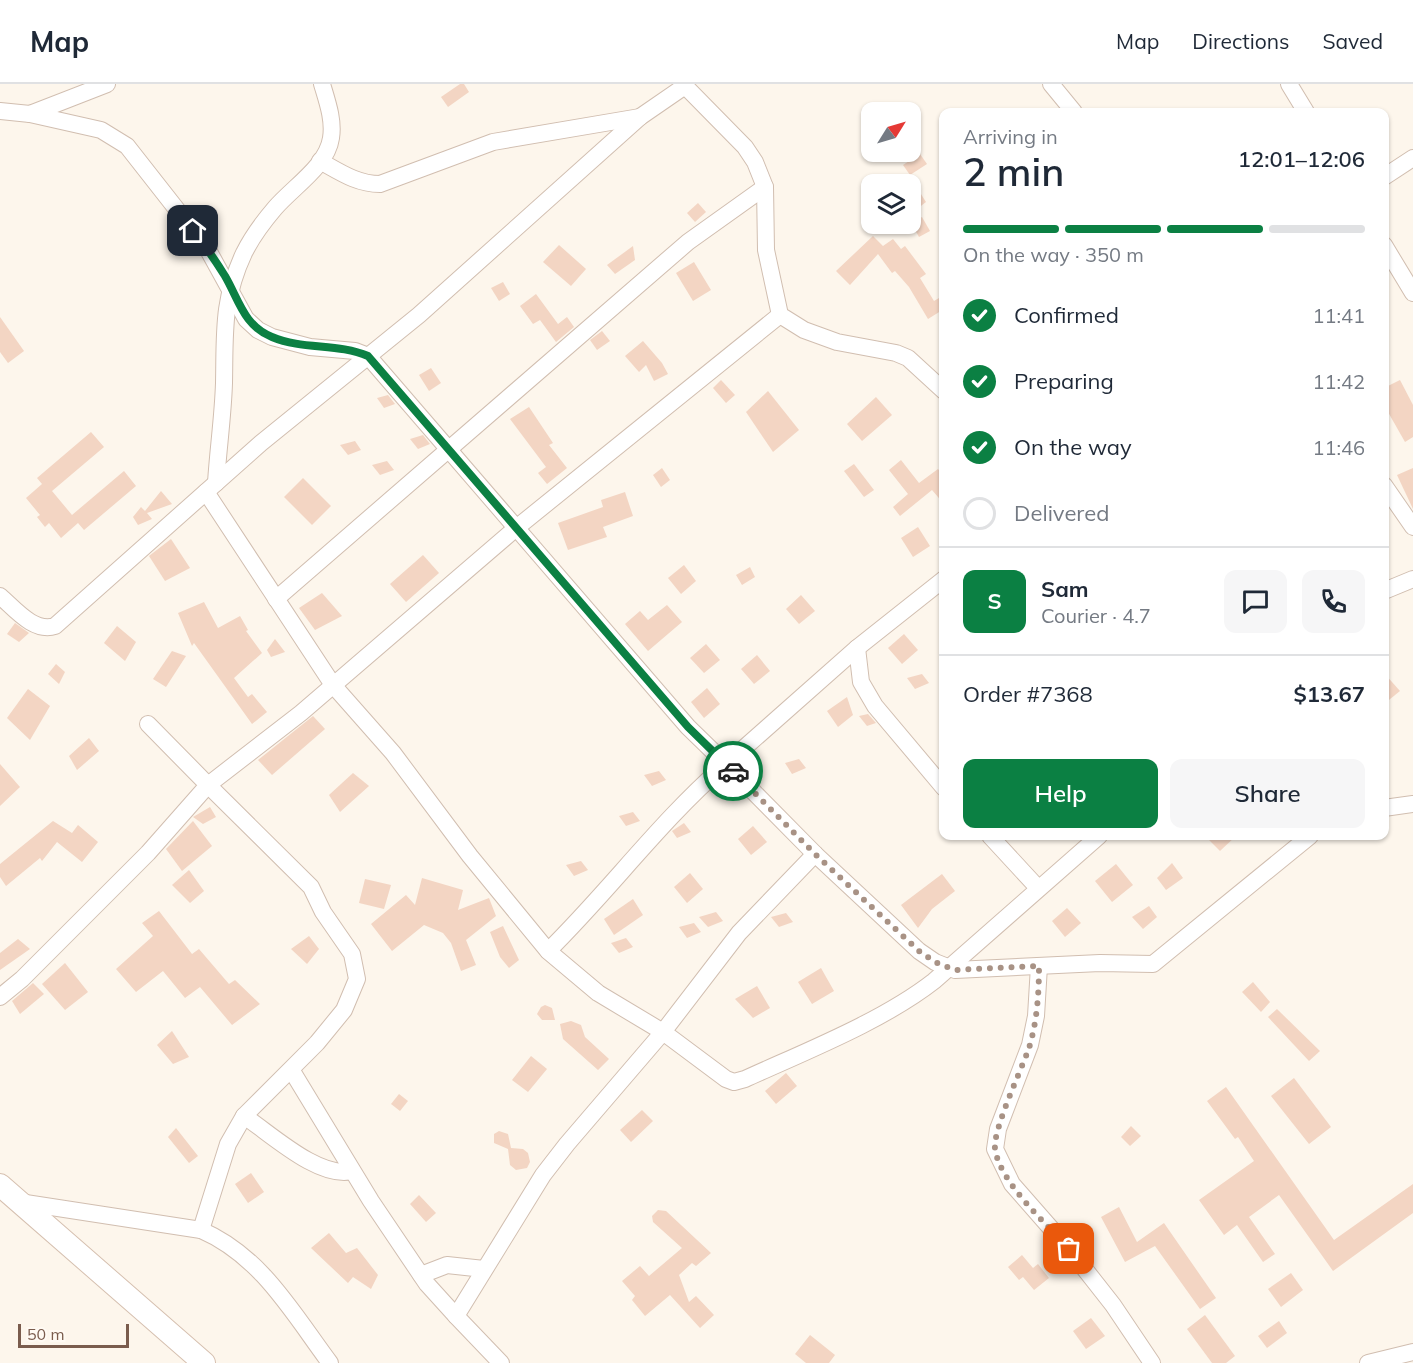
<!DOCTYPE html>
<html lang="en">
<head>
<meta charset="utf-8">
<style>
  :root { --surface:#fff; --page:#f6f6f7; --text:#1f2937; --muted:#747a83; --line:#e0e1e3; --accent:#0b8043 }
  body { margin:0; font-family:Mulish,sans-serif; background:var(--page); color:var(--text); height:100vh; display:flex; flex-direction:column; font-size:22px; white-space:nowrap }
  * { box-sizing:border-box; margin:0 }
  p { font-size:20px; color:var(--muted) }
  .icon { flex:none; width:33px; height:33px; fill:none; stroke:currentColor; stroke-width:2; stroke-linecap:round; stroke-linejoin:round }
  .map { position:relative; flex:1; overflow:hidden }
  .side { position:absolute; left:939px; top:24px; width:450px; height:732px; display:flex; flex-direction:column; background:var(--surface); border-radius:12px; box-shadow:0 2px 4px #0004 }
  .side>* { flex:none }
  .needle { width:39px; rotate:53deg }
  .tools { position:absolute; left:861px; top:18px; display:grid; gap:12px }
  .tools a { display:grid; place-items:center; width:60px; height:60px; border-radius:12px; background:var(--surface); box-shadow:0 2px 4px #0004; font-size:30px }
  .scale { position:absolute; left:18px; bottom:15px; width:111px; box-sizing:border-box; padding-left:6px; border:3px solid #7a5c4d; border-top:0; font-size:16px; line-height:21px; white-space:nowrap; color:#7a5c4d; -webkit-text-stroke:4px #fffaf3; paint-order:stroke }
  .pin { position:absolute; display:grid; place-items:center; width:51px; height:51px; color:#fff; margin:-26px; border-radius:12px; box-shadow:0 3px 9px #0006 }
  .courier { position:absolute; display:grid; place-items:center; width:60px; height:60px; margin:-30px; border:4px solid #0b8043; border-radius:50%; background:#fff; color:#222; box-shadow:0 2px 8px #0007 }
  .headline em { font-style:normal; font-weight:600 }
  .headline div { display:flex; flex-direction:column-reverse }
  .headline { display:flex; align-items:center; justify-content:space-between; height:102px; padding:0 24px }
  h1 { font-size:39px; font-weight:600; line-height:45px }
  .bar { display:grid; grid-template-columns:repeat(4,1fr); gap:9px 6px; align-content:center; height:72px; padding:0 24px }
  .bar i { height:8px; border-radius:4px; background:var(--line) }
  .bar .active { background:var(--accent) }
  .bar p { grid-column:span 4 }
  .line { display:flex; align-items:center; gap:15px; padding:0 24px; border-top:2px solid var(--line) }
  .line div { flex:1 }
  .round { display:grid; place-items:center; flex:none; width:63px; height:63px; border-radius:12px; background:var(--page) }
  ol { padding:0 24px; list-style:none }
  li { display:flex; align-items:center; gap:18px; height:66px }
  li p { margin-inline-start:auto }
  li .icon { padding:6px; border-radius:50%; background:var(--accent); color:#fff; stroke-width:4 }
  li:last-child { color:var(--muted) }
  li i { width:33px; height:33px; border:3px solid var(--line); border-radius:50% }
  .action { display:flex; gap:12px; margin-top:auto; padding:12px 24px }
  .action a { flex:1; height:69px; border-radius:12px; background:var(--accent); color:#fff; font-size:24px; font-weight:600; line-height:69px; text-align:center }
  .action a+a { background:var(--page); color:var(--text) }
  header { display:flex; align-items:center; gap:36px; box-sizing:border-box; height:84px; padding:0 30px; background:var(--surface); border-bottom:2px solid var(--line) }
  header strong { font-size:28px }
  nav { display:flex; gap:33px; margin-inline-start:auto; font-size:21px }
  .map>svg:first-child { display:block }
</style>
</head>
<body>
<header>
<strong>Map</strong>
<nav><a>Map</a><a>Directions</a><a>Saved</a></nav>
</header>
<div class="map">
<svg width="1413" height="1279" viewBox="0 0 1413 1279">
  <rect width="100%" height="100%" fill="#fdf6ec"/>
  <g fill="#f3d5c3">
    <polygon points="460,0 464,0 469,8 448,23 441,13"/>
    <polygon points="920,70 927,80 910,91 903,81"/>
    <polygon points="919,107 926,118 917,125 910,114"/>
    <polygon points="698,119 706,128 695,138 687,129"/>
    <polygon points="922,133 930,147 919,153 911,139"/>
    <polygon points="873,152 883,162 893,155 901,165 905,162 926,190 920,194 934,217 944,211 944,225 928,235 909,203 895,187 892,189 878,170 850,201 836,187"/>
    <polygon points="559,161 586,185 571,202 543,178"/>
    <polygon points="633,162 635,176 615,190 607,181"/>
    <polygon points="694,178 711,206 693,217 676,189"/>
    <polygon points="503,198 510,210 499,217 491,204"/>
    <polygon points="536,210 558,240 567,233 574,243 556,258 540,236 533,240 520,222"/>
    <polygon points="0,233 24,267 8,279 0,268"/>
    <polygon points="602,247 610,257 597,266 590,256"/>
    <polygon points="643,257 662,279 668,290 654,297 646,281 639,288 625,272"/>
    <polygon points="431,284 441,299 429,307 419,291"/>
    <polygon points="721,296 735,311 726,319 713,304"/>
    <polygon points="1400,296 1413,321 1413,353 1405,358 1384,321 1384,304"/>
    <polygon points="768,307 799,346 773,368 746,328"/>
    <polygon points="388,311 395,320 384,324 377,314"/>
    <polygon points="876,313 892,331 862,357 847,340"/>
    <polygon points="529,323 553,359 549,361 567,384 547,400 538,389 546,383 510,335"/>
    <polygon points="91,348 104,363 52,407 72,431 124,387 136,402 84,446 78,439 61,454 49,439 45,443 37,433 40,431 26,414 42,400 37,394"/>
    <polygon points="423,351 430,360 418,365 410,355"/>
    <polygon points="355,357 361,366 348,371 340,361"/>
    <polygon points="901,376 919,399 938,385 944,392 944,420 932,406 900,432 893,423 908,410 889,386"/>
    <polygon points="387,377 394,386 380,391 372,381"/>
    <polygon points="854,380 874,406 864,413 844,387"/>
    <polygon points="662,384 670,396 661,403 653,391"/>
    <polygon points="1413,384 1413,425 1397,391"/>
    <polygon points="303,394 331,422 312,441 284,413"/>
    <polygon points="161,407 172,420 147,429 152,435 138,441 133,433 141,423 145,427"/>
    <polygon points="625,408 633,432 603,443 607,453 568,466 558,439 603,423 601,416"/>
    <polygon points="918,443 930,462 913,473 901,454"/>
    <polygon points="171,455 190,484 165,497 149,472"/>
    <polygon points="423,471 439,489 406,518 390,500"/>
    <polygon points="684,481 696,497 681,510 668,494"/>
    <polygon points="750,483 755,493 742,501 736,491"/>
    <polygon points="322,509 342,532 315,546 299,524"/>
    <polygon points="801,511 815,527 799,540 786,525"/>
    <polygon points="204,518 218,544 240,532 248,546 246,547 262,569 234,594 248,613 252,610 267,628 252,640 194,559 192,562 178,529"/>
    <polygon points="667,521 682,538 648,567 625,540 640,527 648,536"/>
    <polygon points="15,539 29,549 19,558 7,550"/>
    <polygon points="117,542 136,558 125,577 104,559"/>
    <polygon points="904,550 918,566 902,580 888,564"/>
    <polygon points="275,555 285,568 271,573 267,566"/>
    <polygon points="706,560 720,576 704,589 690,574"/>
    <polygon points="172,567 186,572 166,603 153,595"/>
    <polygon points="757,571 770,587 754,600 741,585"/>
    <polygon points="56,580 65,588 59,600 48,590"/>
    <polygon points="1384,589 1400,607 1384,620"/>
    <polygon points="922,590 929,599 915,605 907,594"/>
    <polygon points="707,604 720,620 704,634 691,618"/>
    <polygon points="28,605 50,622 30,656 7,634"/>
    <polygon points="847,613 853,631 838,643 827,627"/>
    <polygon points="868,630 876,639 867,642 859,632"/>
    <polygon points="313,632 325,645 272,691 258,676"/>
    <polygon points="89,654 99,667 77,686 69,672"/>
    <polygon points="799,675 806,684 792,690 785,679"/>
    <polygon points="0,680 20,703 0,722"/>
    <polygon points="659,687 666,696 652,702 644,691"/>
    <polygon points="353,689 369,702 340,728 329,711"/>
    <polygon points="210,723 216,733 203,740 193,733"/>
    <polygon points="633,728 640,737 626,742 619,732"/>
    <polygon points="53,737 72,749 78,741 98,758 82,778 57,758 42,777 40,774 6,802 0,793 0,780"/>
    <polygon points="193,737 212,762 182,787 166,765"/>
    <polygon points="684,739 691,748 677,754 672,747"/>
    <polygon points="753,742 767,758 751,771 738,755"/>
    <polygon points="1205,752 1236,752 1220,767"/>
    <polygon points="581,777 588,786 574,792 566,781"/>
    <polygon points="1172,779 1183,794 1166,806 1157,794"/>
    <polygon points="1116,780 1133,801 1112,818 1095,797"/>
    <polygon points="189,786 204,807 190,819 172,801"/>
    <polygon points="690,789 703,805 687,819 674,803"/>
    <polygon points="942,790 955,807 932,825 918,844 901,821"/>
    <polygon points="422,794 463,806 458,826 489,814 496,832 466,856 476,881 461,887 451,859 443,849 424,841 392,867 371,840 406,811 415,821"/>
    <polygon points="365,795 391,801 384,825 359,819"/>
    <polygon points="633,815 643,831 614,851 604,835"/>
    <polygon points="1149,822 1157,833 1143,845 1132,833"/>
    <polygon points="1067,824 1081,839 1065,853 1052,837"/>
    <polygon points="159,827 192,870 199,865 229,900 235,896 260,920 232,941 200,903 185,914 163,887 136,908 116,885 153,852 142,839"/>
    <polygon points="716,828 723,837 708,843 699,833"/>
    <polygon points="786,829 793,838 779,843 771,833"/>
    <polygon points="694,839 701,848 687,854 679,843"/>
    <polygon points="503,842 519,876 509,884 500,873 490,848"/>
    <polygon points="309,852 319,865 307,880 291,865"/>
    <polygon points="626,854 633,863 619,869 611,859"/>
    <polygon points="18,855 30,865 0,886 0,869"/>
    <polygon points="65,879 88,908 65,926 42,900"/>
    <polygon points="821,884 834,907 812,920 798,898"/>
    <polygon points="1253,898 1270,918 1261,928 1242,908"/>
    <polygon points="33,899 44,910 20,930 12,917"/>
    <polygon points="757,902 770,924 753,934 735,915"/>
    <polygon points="545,921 552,924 555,936 542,936 537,930 541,923"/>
    <polygon points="1277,925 1320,967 1309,977 1268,933"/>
    <polygon points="571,937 581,941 585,953 609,975 598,986 563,955 560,940"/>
    <polygon points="172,947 189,973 173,980 157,961"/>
    <polygon points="531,972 547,985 528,1008 512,996"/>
    <polygon points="786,989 797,1002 776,1020 765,1007"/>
    <polygon points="1294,994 1331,1043 1309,1060 1271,1012"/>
    <polygon points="1226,1003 1334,1156 1413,1100 1413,1129 1333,1187 1279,1111 1249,1133 1275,1170 1263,1178 1237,1141 1224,1151 1199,1116 1254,1077 1238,1053 1235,1055 1207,1017"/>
    <polygon points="399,1010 408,1017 400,1027 391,1020"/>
    <polygon points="642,1026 653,1037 631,1058 620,1046"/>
    <polygon points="1131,1042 1141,1052 1130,1062 1121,1053"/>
    <polygon points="176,1044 198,1072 189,1079 168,1053"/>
    <polygon points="499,1047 508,1050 511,1064 523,1065 528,1069 530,1078 527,1084 516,1086 510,1081 508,1065 494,1059 494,1050"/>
    <polygon points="251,1089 264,1108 248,1119 235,1100"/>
    <polygon points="419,1111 436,1129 426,1138 410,1120"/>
    <polygon points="1119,1123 1137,1158 1164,1139 1216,1214 1200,1225 1155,1162 1125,1178 1101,1133"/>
    <polygon points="658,1126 666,1127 711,1169 696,1182 692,1179 679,1191 689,1218 696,1212 714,1231 700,1244 670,1211 645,1232 632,1216 635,1212 622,1197 640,1182 649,1192 682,1164 653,1138 652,1132"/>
    <polygon points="329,1149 346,1169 357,1164 378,1191 371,1205 353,1193 348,1199 311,1164"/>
    <polygon points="1022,1171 1033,1184 1038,1180 1049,1194 1034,1206 1023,1193 1019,1196 1008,1183"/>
    <polygon points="1291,1189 1303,1206 1281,1223 1268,1205"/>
    <polygon points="1205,1231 1235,1272 1226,1279 1212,1279 1187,1245"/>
    <polygon points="1091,1234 1105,1252 1086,1265 1073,1247"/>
    <polygon points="1279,1237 1287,1249 1267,1264 1258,1252"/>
    <polygon points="810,1251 835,1271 829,1279 806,1279 795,1270"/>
  </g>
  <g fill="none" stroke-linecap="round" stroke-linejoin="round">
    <g stroke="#d1beb0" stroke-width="18">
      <g id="street">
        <polyline points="683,0 745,63 755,78 765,103 766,166 780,231 804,246 837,258 896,269 908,274 944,307"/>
        <polyline points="1051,0 1074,28"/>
        <polyline points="1289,0 1306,28"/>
        <polyline points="0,27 30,30 107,0"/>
        <path d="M 30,30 L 101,46 L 127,62 L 207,164 L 246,235 L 258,246 L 272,253 L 310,263 L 355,267 L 368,272 L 688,643 L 726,680 C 661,736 610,806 548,867"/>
        <path d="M 320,77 C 340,88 357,100 380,100 L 493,58 L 640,33"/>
        <polyline points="1384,93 1413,74"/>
        <polyline points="1384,161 1413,209"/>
        <path d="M 216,399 C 218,366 223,332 224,299 C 225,249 222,216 244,169 C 252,153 263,138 275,124 C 293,103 327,82 331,54 C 334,36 327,17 322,0"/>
        <polyline points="1384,401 1413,443"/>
        <path d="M 206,408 L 333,601 L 393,669 L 470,772 L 548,867 L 598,909 L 663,948 L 726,995 L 734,998 L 745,995 C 804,968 883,937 934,897 L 1099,752"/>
        <polyline points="944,495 857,564 726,680 815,770 919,867 935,878 955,886 1100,879 1153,880 1310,752"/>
        <polyline points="1384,507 1413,495"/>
        <path d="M 0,512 C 15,525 34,549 55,542 L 261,359 L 419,231 L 640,33 L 685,2"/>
        <polyline points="276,515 688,158 765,103"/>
        <polyline points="857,564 861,598 875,622 944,704"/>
        <polyline points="1384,724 1413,720"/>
        <polyline points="990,752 1038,804"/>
        <polyline points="1039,882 1036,932 1030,961 998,1045 995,1065 1012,1100 1069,1165 1113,1221 1152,1279"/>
        <polyline points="0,913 22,895 148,769 208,701 148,640"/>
        <polyline points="292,987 371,1117 427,1200 456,1232"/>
        <path d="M 244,1032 C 271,1050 319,1095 352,1087"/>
        <path d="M 19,1118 L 201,1146 C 261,1172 292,1228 330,1279"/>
        <polyline points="201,1146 228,1060 244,1032 317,959 344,926 357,895 352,870 323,828 311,803 208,701 301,629 515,445 780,231"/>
        <polyline points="421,1191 447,1181 484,1185"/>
        <polyline points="501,1279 456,1232 543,1091 567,1060 663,948 739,849 815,770"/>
        <polyline points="1368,1279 1413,1268"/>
      </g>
    </g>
    <g stroke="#d6c0b0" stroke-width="24">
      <polyline id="secondary" points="0,1101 204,1279"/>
    </g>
    <use href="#street" stroke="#fff" stroke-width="16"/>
    <use href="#secondary" stroke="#fff" stroke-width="22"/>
  </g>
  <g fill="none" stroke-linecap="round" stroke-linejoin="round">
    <path stroke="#a89285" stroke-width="6" stroke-dasharray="0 10.8" d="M 733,687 L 815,770 L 919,867 L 935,878 L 955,886 L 1039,882 C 1039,909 1037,938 1029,964 C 1021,987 993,1045 995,1065 C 1000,1099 1047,1140 1069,1165"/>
    <path stroke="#0b8043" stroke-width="8" d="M 193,147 C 205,161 215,176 225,192 C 239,216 244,242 272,253 C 303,266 338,259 368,272 L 688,643 L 733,687"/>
  </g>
</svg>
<div class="tools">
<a><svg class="needle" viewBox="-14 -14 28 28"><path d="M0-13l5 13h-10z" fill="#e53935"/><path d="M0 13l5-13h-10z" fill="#747a83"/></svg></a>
<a><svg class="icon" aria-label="layers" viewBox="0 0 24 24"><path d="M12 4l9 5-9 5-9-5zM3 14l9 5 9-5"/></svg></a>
</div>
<div class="scale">50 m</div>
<div class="pin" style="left:1069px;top:1165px;background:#ea580c"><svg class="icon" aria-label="bag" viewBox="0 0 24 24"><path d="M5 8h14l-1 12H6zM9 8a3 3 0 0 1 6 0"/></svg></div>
<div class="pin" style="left:193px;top:147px;background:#1f2937"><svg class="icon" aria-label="home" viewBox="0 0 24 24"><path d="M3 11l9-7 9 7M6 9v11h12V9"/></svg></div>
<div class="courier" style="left:733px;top:687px"><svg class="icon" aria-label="car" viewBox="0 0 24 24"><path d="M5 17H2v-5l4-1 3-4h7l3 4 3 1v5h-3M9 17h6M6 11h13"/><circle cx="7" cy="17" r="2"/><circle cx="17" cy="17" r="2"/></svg></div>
<section class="side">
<div class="headline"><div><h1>2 min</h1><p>Arriving in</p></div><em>12:01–12:06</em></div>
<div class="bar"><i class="active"></i><i class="active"></i><i class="active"></i><i></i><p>On the way · 350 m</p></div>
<ol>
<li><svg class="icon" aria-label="check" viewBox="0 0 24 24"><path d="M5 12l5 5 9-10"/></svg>Confirmed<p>11:41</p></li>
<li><svg class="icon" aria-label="check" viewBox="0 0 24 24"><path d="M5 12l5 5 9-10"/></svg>Preparing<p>11:42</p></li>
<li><svg class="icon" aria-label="check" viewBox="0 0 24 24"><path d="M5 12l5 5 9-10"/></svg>On the way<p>11:46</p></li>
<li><i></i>Delivered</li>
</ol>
<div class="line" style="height:108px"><b class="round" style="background:var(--accent);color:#fff">S</b><div><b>Sam</b><p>Courier · 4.7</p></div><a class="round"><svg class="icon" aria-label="chat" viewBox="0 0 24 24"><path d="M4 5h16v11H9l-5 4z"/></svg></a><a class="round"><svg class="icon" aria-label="phone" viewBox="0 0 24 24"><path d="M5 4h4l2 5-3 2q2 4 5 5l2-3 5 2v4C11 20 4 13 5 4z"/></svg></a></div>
<div class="line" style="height:78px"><div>Order #7368</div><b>$13.67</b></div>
<div class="action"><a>Help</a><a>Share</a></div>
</section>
</div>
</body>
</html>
